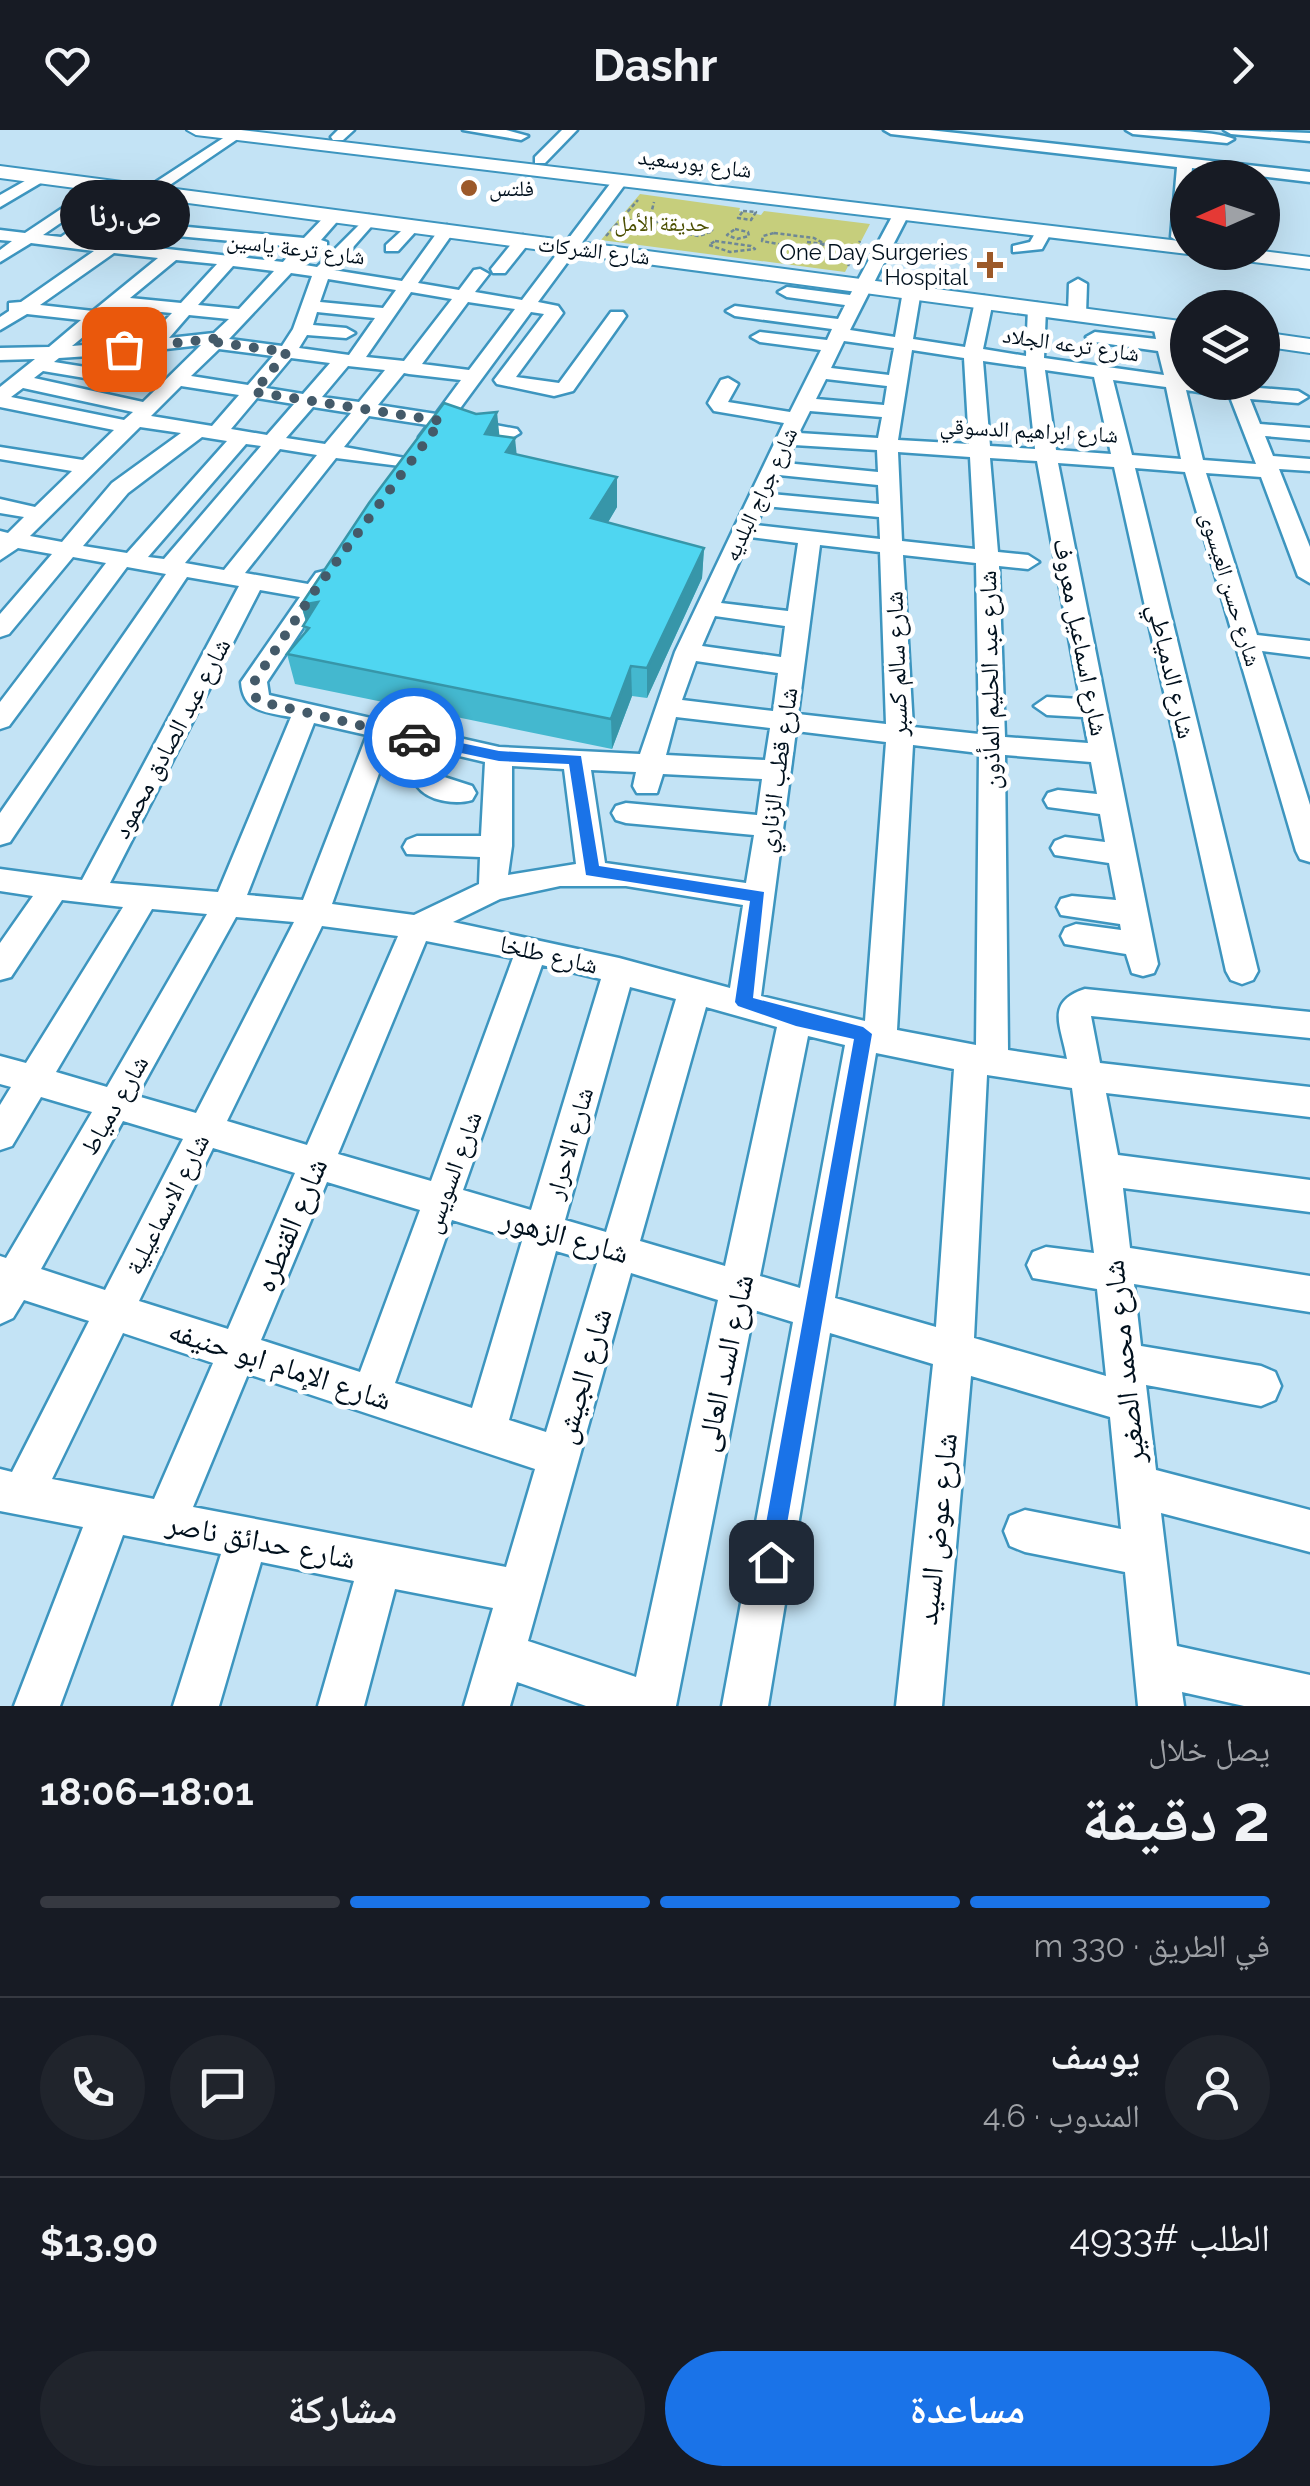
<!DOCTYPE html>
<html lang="ar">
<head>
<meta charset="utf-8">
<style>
  :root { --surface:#171b24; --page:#20242c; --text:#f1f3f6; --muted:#9ea1a6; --line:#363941; --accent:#1a73e8 }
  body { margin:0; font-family:Raleway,"Noto Naskh Arabic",sans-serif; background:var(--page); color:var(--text); direction:rtl; height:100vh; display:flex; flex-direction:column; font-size:38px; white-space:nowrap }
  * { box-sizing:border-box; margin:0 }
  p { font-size:32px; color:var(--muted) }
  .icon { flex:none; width:55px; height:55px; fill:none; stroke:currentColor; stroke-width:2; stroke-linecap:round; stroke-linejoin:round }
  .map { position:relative; height:1576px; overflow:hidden; direction:ltr }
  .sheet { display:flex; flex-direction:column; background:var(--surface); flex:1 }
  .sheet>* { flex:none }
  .needle { width:65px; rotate:267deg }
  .tools { position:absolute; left:1170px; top:30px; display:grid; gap:20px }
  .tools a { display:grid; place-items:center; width:110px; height:110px; border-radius:50%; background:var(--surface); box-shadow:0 10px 40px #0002; font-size:50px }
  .pin { position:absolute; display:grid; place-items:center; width:85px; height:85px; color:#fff; margin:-42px; border-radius:20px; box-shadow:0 5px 15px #0006 }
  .courier { position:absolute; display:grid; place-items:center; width:100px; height:100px; margin:-50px; border:8px solid #1a73e8; border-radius:50%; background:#fff; color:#222; box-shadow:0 2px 12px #0007 }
  .bubble { position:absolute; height:70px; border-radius:35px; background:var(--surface); box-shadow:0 10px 40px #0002; font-size:32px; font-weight:700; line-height:70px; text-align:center; direction:rtl }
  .head em { font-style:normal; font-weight:700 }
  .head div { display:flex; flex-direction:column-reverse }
  .head { display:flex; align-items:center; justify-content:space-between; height:170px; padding:0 40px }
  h1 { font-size:65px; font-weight:700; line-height:75px }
  .bar { display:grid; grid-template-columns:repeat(4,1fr); gap:15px 10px; align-content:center; height:120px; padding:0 40px }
  .bar i { height:12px; border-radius:8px; background:var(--line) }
  .bar .current { background:var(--accent) }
  .bar p { grid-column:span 4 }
  .line { display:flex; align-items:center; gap:25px; padding:0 40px; border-top:2px solid var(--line) }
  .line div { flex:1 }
  .round { display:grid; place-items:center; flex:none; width:105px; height:105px; border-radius:52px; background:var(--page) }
  .action { display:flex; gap:20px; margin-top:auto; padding:20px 40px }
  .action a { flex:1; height:115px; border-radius:60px; background:var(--accent); color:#fff; font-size:40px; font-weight:700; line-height:115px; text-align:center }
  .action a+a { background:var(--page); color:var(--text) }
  header { display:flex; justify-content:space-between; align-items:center; height:130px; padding:0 40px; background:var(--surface); font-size:45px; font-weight:700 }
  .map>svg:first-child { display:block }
</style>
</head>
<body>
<header><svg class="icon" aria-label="forward" viewBox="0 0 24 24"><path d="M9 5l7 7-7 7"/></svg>Dashr<svg class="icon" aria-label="heart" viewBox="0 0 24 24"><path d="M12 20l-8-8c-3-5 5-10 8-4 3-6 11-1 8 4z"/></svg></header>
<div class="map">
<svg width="1310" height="1576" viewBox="0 0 1310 1576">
  <rect width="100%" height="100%" fill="#c3e3f5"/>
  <polygon fill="#c6ce7c" points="640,64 740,78 739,81 761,85 764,81 870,94 845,142 601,110"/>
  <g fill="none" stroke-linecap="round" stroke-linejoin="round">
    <g stroke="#3d95bf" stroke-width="5">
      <g id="minor">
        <polygon points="338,0 354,0 343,10 333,10 331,7"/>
        <polygon points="463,0 506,0 528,6 521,10"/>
        <polygon points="562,0 577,0 545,33 535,33 535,27"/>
        <polygon points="884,0 929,0 1310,42 1310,52 1192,38 1191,48 1188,48 1187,107 1179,112 1171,107 1177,37 891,4"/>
        <path d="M 1126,0 C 1154,0 1212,0 1234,9 L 1227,13 L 1133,4 Z"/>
        <polygon points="1224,0 1310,3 1310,11 1231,4"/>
        <path d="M 234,1 L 239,2 L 239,8 L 155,65 L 143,63 L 79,109 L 95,111 L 170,60 L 175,62 L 175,68 L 114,113 L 283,132 L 296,117 L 156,104 L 148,99 L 156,94 L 304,108 L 328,83 L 340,83 L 342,86 L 321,110 L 327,112 L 327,118 L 313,119 L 299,134 L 317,137 L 369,85 L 377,90 L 333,140 L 402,151 L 441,97 L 447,95 L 455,100 L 418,153 L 459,160 L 474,140 L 480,139 L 489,144 L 475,162 L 522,170 L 616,46 L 629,49 L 538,172 L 558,176 L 563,183 L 516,247 L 559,253 L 611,182 L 623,182 L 626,186 L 573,261 L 554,266 L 497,254 L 494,250 L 544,184 L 531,182 L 436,311 L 429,313 L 419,307 L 428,295 L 369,286 L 344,317 L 416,330 L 419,334 L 416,338 L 336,328 L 245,443 L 308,454 L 316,443 L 324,441 L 336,448 L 267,552 L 269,565 L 499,617 L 640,624 L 675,522 L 784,293 L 714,281 L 708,273 L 721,250 L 728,248 L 738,254 L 728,272 L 790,282 L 821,220 L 760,212 L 751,207 L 760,202 L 827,210 L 832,199 L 735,186 L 726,181 L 735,176 L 838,189 L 845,175 L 787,167 L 778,162 L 787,157 L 850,165 L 895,81 L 909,84 L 893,115 L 934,120 L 942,125 L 934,130 L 888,125 L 850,200 L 895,207 L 903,161 L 912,156 L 921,161 L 913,209 L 965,217 L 975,171 L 984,166 L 993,171 L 983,219 L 1026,226 L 1028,178 L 1037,173 L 1046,178 L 1044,228 L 1164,245 L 1158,221 L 1095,212 L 1086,207 L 1095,202 L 1156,209 L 1153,195 L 1162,190 L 1171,195 L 1175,212 L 1188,214 L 1188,222 L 1178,223 L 1188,252 L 1244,252 L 1246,257 L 1298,261 L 1308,267 L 1298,273 L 1250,269 L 1260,294 L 1310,298 L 1310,310 L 1265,306 L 1273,326 L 1310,329 L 1310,341 L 1279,339 L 1310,417 L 1310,453 L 1298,446 L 1261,347 L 1206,343 L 1257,505 L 1310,511 L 1310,527 L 1262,521 L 1310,675 L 1310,732 L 1300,729 L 1296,721 L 1185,342 L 1135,338 L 1258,841 L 1253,850 L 1242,854 L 1231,850 L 1226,841 L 1114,337 L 1058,333 L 1158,834 L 1154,843 L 1143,846 L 1132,843 L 1126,824 L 1065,814 L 1061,806 L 1065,798 L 1076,794 L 1121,800 L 1120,794 L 1061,785 L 1057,777 L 1061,769 L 1072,766 L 1116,770 L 1109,733 L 1055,725 L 1051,718 L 1055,711 L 1065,707 L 1105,712 L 1100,684 L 1048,677 L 1044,670 L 1048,663 L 1058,660 L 1097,664 L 1091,632 L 1005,625 L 1008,920 L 1067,929 C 1061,895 1045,872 1085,859 L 1310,882 L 1310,908 L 1091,886 L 1100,933 L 1310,957 L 1310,987 L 1106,963 L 1118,1025 L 1310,1050 L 1310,1082 L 1123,1058 L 1130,1118 L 1310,1146 L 1310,1182 L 1134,1154 L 1141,1216 L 1261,1236 L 1275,1242 L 1281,1256 L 1275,1270 L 1261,1276 L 1146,1255 L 1156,1340 L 1310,1380 L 1310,1422 L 1161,1383 L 1177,1516 L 1310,1545 L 1310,1576 L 1244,1576 L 1182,1562 L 1184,1576 L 1138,1576 L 1125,1442 L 1025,1422 L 1010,1416 L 1004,1401 L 1010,1386 L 1025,1380 L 1121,1399 L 1110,1287 L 971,1246 L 942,1576 L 896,1576 L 933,1234 L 830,1203 L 768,1576 L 722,1576 L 793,1192 L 754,1180 L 676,1576 L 586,1576 L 517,1552 L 510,1576 L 464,1576 L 493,1478 L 395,1459 L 364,1576 L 318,1576 L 354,1451 L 261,1432 L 219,1576 L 173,1576 L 221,1424 L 123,1405 L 60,1576 L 14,1576 L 83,1397 L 0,1381 L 0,1339 L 12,1342 L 89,1191 L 24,1170 L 13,1188 L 0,1194 L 0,1126 L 6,1128 L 92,982 L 41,967 L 12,1016 L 0,1020 L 0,975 L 11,957 L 0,954 L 0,926 L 26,933 L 123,777 L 62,770 L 11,847 L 0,850 L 0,813 L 33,766 L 0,761 L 0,739 L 82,750 L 239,456 L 187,447 L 10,712 L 0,715 L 0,683 L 166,444 L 127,437 L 9,596 L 0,599 L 0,572 L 106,433 L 73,427 L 9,504 L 0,507 L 0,484 L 52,424 L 18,418 L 0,430 L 0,401 L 8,403 L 24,387 L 0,383 L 0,369 L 35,377 L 72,341 L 0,329 L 0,317 L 83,330 L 114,300 L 0,277 L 0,257 L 35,229 L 0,230 L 0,218 L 49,217 L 81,190 L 27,184 L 0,200 L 0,187 L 9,181 L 9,173 L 21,172 L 94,121 L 31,113 L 0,132 L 0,120 L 12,111 L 0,110 L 0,100 L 25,103 L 100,53 L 110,53 L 110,59 L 43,105 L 61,107 L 133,57 L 145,59 ZM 114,123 L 158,128 L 93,181 L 40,175 ZM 176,130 L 217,134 L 181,173 L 130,168 ZM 233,136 L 274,141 L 239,179 L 198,175 ZM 291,143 L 312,146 L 293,199 L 282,216 L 229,209 ZM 328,149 L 396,160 L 383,178 L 320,172 ZM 411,162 L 452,169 L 404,231 L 366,227 ZM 468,172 L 515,179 L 469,240 L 422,234 ZM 118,178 L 172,183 L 146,210 L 72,216 ZM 317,182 L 375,188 L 349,225 L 299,218 L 307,205 L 346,208 L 355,203 L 346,198 L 313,195 ZM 189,185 L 229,189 L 214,203 L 169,208 ZM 844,211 L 894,218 L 889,245 L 831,238 ZM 201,215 L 143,272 L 34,248 L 43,241 L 139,257 L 149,251 L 135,245 L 157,220 ZM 219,219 L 273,226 L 248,255 L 191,246 ZM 912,220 L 964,228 L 969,314 L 898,310 ZM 135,223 L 117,242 L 54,232 L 59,228 ZM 291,228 L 330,233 L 303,264 L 266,258 ZM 983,231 L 1026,237 L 1035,319 L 990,316 ZM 348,236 L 385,240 L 359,272 L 322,267 ZM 1045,240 L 1094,247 L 1111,324 L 1056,320 ZM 404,243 L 409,244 L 461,250 L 436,284 L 378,275 ZM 826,249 L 887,256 L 884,275 L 816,269 ZM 1113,250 L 1166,257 L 1181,329 L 1132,325 ZM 181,256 L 239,265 L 212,296 L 151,286 ZM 23,258 L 133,282 L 124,290 L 11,267 ZM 1186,260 L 1230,267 L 1256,334 L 1203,330 ZM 257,268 L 294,274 L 267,305 L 231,299 ZM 313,277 L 351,283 L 325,314 L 286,308 ZM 810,281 L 882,287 L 878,308 L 799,303 ZM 140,297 L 181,303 L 112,353 L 62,412 L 30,406 ZM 202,307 L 227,311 L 127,423 L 83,416 L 128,363 ZM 246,314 L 261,316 L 164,429 L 148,427 ZM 794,315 L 877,320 L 878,342 L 785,333 ZM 280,319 L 317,325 L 224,440 L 185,433 ZM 898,322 L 970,327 L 975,419 L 902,411 ZM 990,328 L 1037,331 L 1080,569 L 1047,567 L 1034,576 L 1047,585 L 1083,587 L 1088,613 L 1005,607 L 999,436 L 1028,439 L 1039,432 L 1028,425 L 998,422 ZM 779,345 L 878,355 L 879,374 L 771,364 ZM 765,376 L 879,387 L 880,409 L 756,395 ZM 750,407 L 798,413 L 788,481 L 721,473 ZM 820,415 L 880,422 L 886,594 L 798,584 ZM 903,425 L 976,433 L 979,604 L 913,597 ZM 260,460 L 300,467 L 241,552 C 243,582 265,582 291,587 L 218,762 L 110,753 ZM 715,486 L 785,496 L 781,527 L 702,516 ZM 696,531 L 778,543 L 773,581 L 682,570 ZM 676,587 L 770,598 L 765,630 L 666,625 ZM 314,593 L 367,605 L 303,770 L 247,765 ZM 796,601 L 886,612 L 865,891 L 761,866 ZM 391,610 L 410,615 C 412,627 410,646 417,656 C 428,671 455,675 472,670 L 476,663 L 472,656 L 441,646 L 438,621 L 485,632 L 481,706 L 417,706 L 407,710 L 403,717 L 407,724 L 480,727 L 479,754 L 414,785 L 332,774 ZM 913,615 L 979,623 L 976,915 L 897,900 ZM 512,636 L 564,639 L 576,734 L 508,745 L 512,716 ZM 591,640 L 636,642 L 633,656 L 637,663 L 657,663 L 663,644 L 762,649 L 757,685 L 626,673 L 616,676 L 612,683 L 616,690 L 626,693 L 754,705 L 746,753 L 605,733 ZM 560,756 L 626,756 L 743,775 L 730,858 L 619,828 L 453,792 L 500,769 ZM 152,779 L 207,784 L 107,957 L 56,942 ZM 236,787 L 294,792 L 196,983 L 137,966 ZM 322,796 L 398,806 L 307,1015 L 227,991 ZM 426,811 L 513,828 L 431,1051 L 338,1024 ZM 542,835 L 601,849 L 531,1080 L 463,1060 ZM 630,857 L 676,869 L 606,1102 L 565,1090 ZM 706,877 L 777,897 L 725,1136 L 640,1111 ZM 808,906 L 845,915 L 800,1158 L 760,1146 ZM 876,923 L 954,939 L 936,1197 L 835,1168 ZM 987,945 L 1072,958 L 1094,1123 L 1046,1117 L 1033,1122 L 1027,1135 L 1033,1148 L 1097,1159 L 1106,1246 L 974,1208 ZM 123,991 L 183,1009 L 105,1160 L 41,1139 ZM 213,1018 L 295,1043 L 228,1199 L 139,1171 ZM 327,1052 L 420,1080 L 360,1242 L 261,1210 ZM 452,1090 L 522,1111 L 472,1278 L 395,1253 ZM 556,1121 L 597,1133 L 546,1302 L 509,1290 ZM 631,1143 L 718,1170 L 636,1547 L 528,1511 ZM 123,1203 L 213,1233 L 154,1369 L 52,1349 ZM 248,1244 L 535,1339 L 506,1437 L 193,1377 Z"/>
        <polygon points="39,43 47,48 44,51 0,77 0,65"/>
        <polygon points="412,91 420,96 418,99 398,121 386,121 386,115"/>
        <polygon points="1038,98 1052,101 1042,119 1013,122 1013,116 1030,112"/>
        <polygon points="523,105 531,110 529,113 505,143 493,143 491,139 517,107"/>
        <polygon points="1078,149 1087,154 1086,184 1077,189 1068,184 1069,154"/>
        <polygon points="467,285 479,292 517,299 520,303 510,309 466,301 457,291"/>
      </g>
    </g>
    <g stroke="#3d95bf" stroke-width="4">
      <g id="major">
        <polygon points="187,0 241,0 1188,112 1188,122 1195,122 1188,124 196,5"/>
        <polygon points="0,36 1188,192 1188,206 0,48"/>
        <polygon points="1262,121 1310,127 1310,139 1221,128 1211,122"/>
        <polygon points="1262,202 1310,209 1310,223 1262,216"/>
      </g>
    </g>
    <g stroke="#6e8796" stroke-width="2.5" stroke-dasharray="4 2.5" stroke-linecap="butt">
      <polygon points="743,81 756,82 751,90 738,88"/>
      <polyline points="621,89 650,93"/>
      <polygon points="666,89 706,95 713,101 699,106 654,98 654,93"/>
      <polyline points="649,92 654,72"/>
      <polygon points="735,99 748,102 749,106 737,109 727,105"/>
      <polyline points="627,103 633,91"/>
      <polygon points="774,103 814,108 825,114 809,120 762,111 763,106"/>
      <polyline points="606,106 638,70"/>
      <polygon points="715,111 751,116 755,119 730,122 709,115"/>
      <polyline points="807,112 824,114"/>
      <polyline points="848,136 860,111"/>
    </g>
    <use href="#minor" fill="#fff" fill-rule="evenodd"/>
    <use href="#major" fill="#fff" fill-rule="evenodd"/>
  </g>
  <polygon fill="#44b8cf" points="500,306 517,324 617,377 608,392 704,418 702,448 647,568 632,566 612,619 295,554 287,524 305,502 303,496 306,492 301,475"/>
  <g fill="#3796a9">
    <polygon points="497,282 500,311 485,304"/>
    <polygon points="515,308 518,337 506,322"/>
    <polygon points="617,347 617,377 593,418 591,388"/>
    <polygon points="704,418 702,448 647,568 647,538"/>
    <polygon points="318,472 308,497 301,475"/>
    <polygon points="631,536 632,566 612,619 611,589"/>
  </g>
  <polygon fill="#4fd6f1" stroke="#3796a9" stroke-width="2.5" points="444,273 476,284 497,282 485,304 515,308 506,322 617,347 591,388 704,418 647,538 631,536 611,589 287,524 309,498 303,496 318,472 301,475 369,373"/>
  <polygon fill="#1a73e8" points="414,603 499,621 581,626 599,736 764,762 753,868 863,897 872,904 779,1440 771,1444 763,1440 759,1432 854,909 796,896 738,876 735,872 750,771 586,745 569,634 499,631 409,612 409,605"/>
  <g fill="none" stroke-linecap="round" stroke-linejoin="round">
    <polyline stroke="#445a69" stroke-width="10" stroke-dasharray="0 18" points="124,219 220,208 214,212 287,222 254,262 441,291 314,462 254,552 255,567 262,572 414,608"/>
  </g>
  <g fill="#9c5929" stroke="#fff" stroke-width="4">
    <circle cx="469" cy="58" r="10"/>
    <path d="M985 120h10v10h10v10h-10v10h-10v-10h-10v-10h10z"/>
  </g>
  <g text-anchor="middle" stroke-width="9" stroke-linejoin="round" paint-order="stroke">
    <g font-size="22" fill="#00101d" stroke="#fff">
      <text transform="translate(695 33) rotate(7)" y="8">شارع بورسعيد</text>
      <text transform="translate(296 118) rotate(7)" y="8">شارع ترعة ياسين</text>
      <text transform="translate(594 120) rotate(7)" y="8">شارع الشركات</text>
      <text transform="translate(1071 214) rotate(8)" y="8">شارع ترعه الجلاد</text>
      <text transform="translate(1029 300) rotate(3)" y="8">شارع ابراهيم الدسوقي</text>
      <text transform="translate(760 364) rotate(-65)" y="8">شارع جراج البلديه</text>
      <text transform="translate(1231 459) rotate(73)" y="8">شارع حسن العيسوى</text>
    </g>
    <g font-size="22" fill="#00101d" stroke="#fff" text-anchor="start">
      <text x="489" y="66">فلتس</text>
      <text x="968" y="130" text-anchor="end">One Day Surgeries<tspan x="968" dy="25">Hospital</tspan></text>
    </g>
    <g font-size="22" fill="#4b4f01" stroke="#fff">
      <text x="662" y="101">حديقة الأمل</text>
    </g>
    <g font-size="25" fill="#00101d" stroke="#fff">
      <text transform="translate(1081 507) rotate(79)" y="9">شارع اسماعيل معروف</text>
      <text transform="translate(896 534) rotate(-92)" y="9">شارع سالم كسبر</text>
      <text transform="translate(1172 541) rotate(77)" y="9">شارع الدمياطي</text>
      <text transform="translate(989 550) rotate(-91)" y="9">شارع عبد الحليم المأذون</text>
      <text transform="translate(171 608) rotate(-62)" y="9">شارع عبد الصادق محمود</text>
      <text transform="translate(777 640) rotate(-82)" y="9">شارع قطب الزناري</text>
      <text transform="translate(549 824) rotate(13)" y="9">شارع طلخا</text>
      <text transform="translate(114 975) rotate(-60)" y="9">شارع دمياط</text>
      <text transform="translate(569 1013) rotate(-74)" y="9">شارع الاحرار</text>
      <text transform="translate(452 1042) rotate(-70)" y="9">شارع السويس</text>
      <text transform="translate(167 1074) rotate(-63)" y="9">شارع الاسماعيلية</text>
    </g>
    <g font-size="30" fill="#00101d" stroke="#fff">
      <text transform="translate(291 1095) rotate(-67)" y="10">شارع القنطره</text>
      <text transform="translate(565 1106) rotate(16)" y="10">شارع الزهور</text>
      <text transform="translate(1124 1232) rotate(-96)" y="10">شارع محمد الصغير</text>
      <text transform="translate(725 1233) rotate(-78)" y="10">شارع السد العالى</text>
      <text transform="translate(280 1235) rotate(18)" y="10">شارع الإمام ابو حنيفه</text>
      <text transform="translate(583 1246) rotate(-74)" y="10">شارع الجيش</text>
      <text transform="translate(937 1399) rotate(-84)" y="10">شارع عوض السيد</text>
      <text transform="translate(261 1411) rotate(11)" y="10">شارع حدائق ناصر</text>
    </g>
  </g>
</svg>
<div class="tools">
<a><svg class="needle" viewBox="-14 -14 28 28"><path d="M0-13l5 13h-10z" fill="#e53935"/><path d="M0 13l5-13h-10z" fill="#9ea1a6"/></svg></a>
<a><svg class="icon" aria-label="layers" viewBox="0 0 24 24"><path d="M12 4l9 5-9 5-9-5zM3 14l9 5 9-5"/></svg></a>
</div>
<div class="pin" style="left:124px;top:219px;background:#ea580c"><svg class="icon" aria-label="bag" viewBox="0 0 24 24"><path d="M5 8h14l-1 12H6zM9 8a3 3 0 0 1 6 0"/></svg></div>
<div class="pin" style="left:771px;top:1432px;background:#1f2937"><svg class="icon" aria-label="home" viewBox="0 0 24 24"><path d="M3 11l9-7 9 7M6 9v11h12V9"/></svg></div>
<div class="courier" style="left:414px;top:608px"><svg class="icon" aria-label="car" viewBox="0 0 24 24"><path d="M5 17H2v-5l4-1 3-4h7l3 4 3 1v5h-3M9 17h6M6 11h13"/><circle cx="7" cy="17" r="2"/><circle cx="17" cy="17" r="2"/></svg></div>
<div class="bubble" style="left:60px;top:50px;width:130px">ص.رنا</div>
</div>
<section class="sheet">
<div class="head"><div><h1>2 دقيقة</h1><p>يصل خلال</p></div><em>18:01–18:06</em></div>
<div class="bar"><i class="current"></i><i class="current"></i><i class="current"></i><i></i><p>في الطريق · 330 m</p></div>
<div class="line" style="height:180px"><a class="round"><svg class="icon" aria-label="person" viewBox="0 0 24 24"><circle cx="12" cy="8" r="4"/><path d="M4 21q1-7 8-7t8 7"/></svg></a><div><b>يوسف</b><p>المندوب · 4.6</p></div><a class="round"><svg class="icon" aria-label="chat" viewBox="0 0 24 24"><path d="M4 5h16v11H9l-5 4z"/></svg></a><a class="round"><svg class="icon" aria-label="phone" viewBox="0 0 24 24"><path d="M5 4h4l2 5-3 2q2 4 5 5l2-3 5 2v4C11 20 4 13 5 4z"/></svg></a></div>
<div class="line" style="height:130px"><div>الطلب #4933</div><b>$13.90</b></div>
<div class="action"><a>مساعدة</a><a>مشاركة</a></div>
</section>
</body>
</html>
